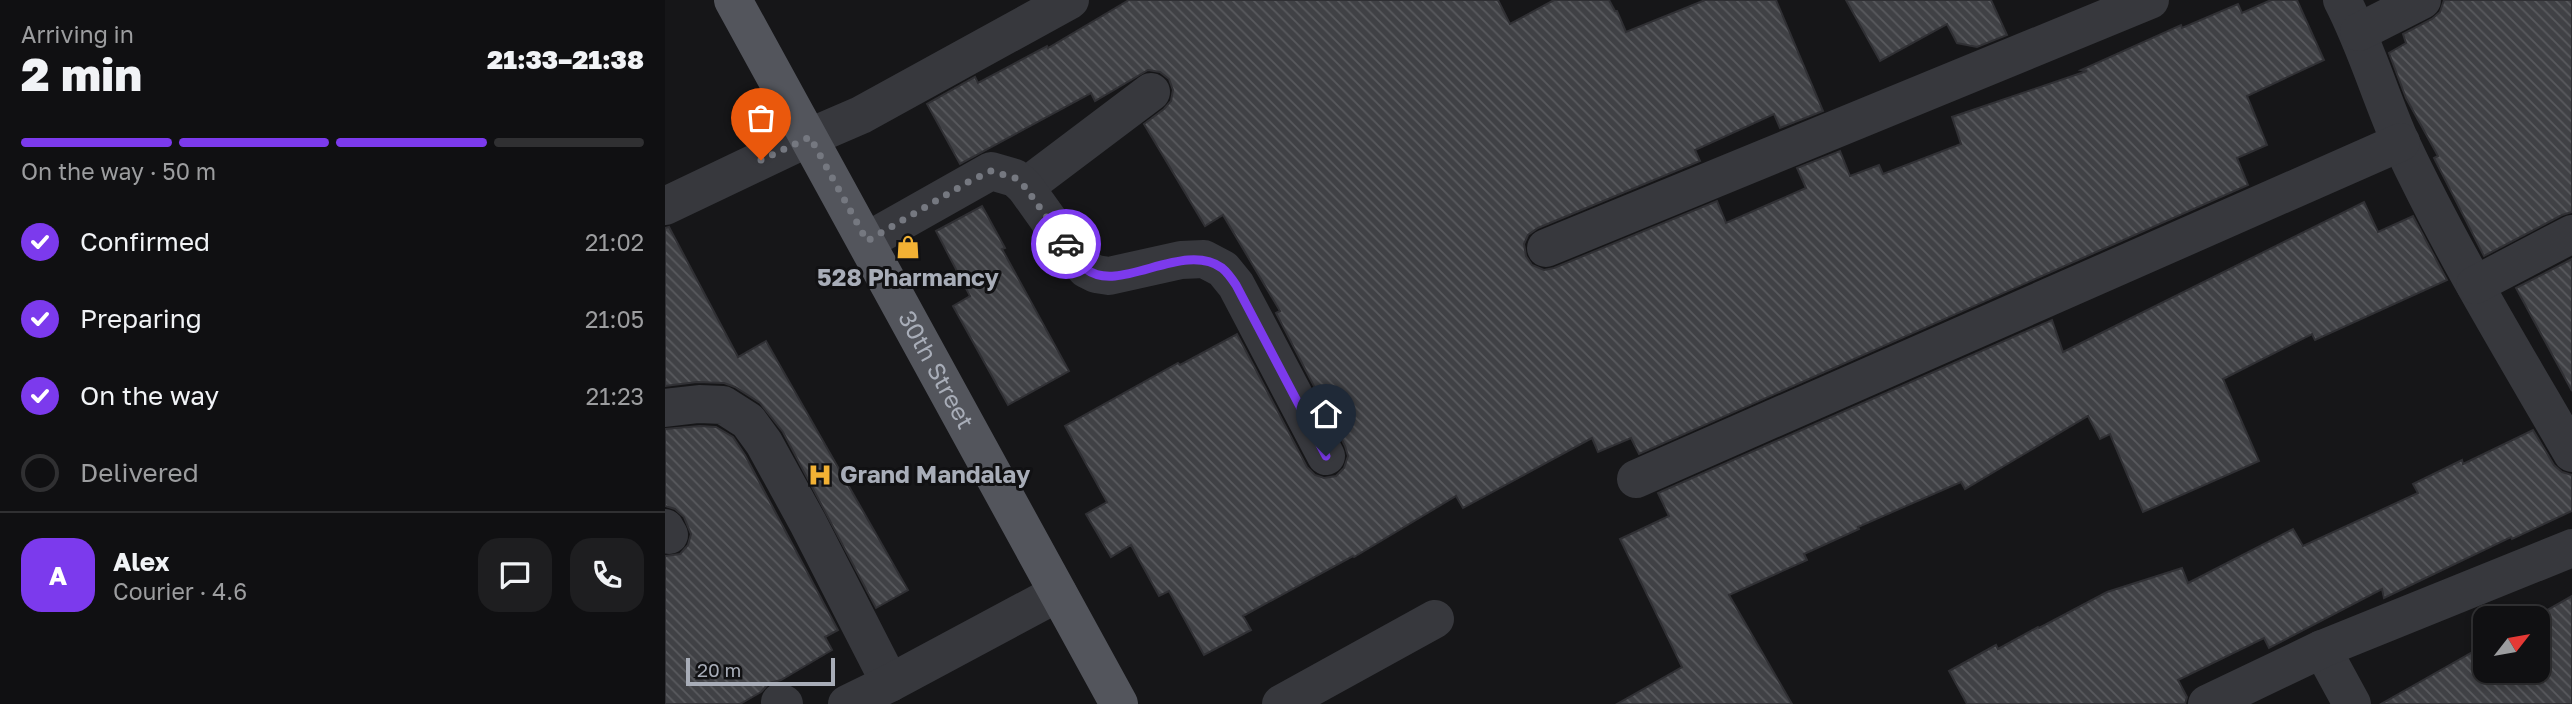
<!DOCTYPE html>
<html lang="en">
<head>
<meta charset="utf-8">
<style>
  :root { --surface:#101012; --page:#1e1e20; --text:#f1f3f6; --muted:#9c9d9f; --line:#303032; --accent:#7c3aed }
  body { margin:0; font-family:"Golos Text",sans-serif; background:var(--page); color:var(--text); height:100vh; display:flex; flex-direction:column; font-size:26px; white-space:nowrap }
  * { box-sizing:border-box; margin:0 }
  p { font-size:23px; color:var(--muted) }
  .icon { flex:none; width:38px; height:38px; fill:none; stroke:currentColor; stroke-width:2; stroke-linecap:round; stroke-linejoin:round }
  .map { position:relative; flex:1; overflow:hidden }
  .drawer { display:flex; flex-direction:column; background:var(--surface); width:665px }
  .drawer>* { flex:none }
  .needle { width:46px; rotate:59deg }
  .tools { position:absolute; left:1808px; top:606px; display:grid; gap:14px }
  .tools a { display:grid; place-items:center; width:77px; height:77px; border-radius:14px; background:var(--surface); box-shadow:0 4px 10px #0003,0 0 0 2px var(--line); font-size:35px }
  .scale { position:absolute; left:21px; bottom:18px; width:149px; box-sizing:border-box; padding-left:7px; border:4px solid #a8adb8; border-top:0; font-size:19px; line-height:24px; white-space:nowrap; color:#a8adb8; -webkit-text-stroke:5px #111113; paint-order:stroke }
  .pin { position:absolute; display:grid; place-items:center; width:60px; height:60px; color:#fff; margin:-72px -30px; border-radius:50% 50% 50% 0; rotate:-45deg; box-shadow:0 0 7px #0007 }
  .pin .icon { rotate:45deg }
  .courier { position:absolute; display:grid; place-items:center; width:70px; height:70px; margin:-35px; border:5px solid #7c3aed; border-radius:50%; background:#fff; color:#222; box-shadow:0 2px 9px #0007 }
  .head em { font-style:normal; font-weight:800 }
  .head div { display:flex; flex-direction:column-reverse }
  .head { display:flex; align-items:center; justify-content:space-between; height:119px; padding:0 21px }
  h1 { font-size:46px; font-weight:800; line-height:52px }
  .bar { display:grid; grid-template-columns:repeat(4,1fr); gap:10px 7px; align-content:center; height:84px; padding:0 21px }
  .bar i { height:9px; border-radius:5px; background:var(--line) }
  .bar .active { background:var(--accent) }
  .bar p { grid-column:span 4 }
  .line { display:flex; align-items:center; gap:18px; padding:0 21px; border-top:2px solid var(--line) }
  .line div { flex:1 }
  .round { display:grid; place-items:center; flex:none; width:74px; height:74px; border-radius:21px; background:var(--page) }
  ol { padding:0 21px; list-style:none }
  li { display:flex; align-items:center; gap:21px; height:77px }
  li p { margin-inline-start:auto }
  li .icon { padding:7px; border-radius:50%; background:var(--accent); color:#fff; stroke-width:4 }
  li:last-child { color:var(--muted) }
  li i { width:38px; height:38px; border:4px solid var(--line); border-radius:50% }
  main { display:flex; flex:1; min-height:0 }
  .map>svg:first-child { display:block }
</style>
</head>
<body>
<main>
<section class="drawer">
<div class="head"><div><h1>2 min</h1><p>Arriving in</p></div><em>21:33–21:38</em></div>
<div class="bar"><i class="active"></i><i class="active"></i><i class="active"></i><i></i><p>On the way · 50 m</p></div>
<ol>
<li><svg class="icon" aria-label="check" viewBox="0 0 24 24"><path d="M5 12l5 5 9-10"/></svg>Confirmed<p>21:02</p></li>
<li><svg class="icon" aria-label="check" viewBox="0 0 24 24"><path d="M5 12l5 5 9-10"/></svg>Preparing<p>21:05</p></li>
<li><svg class="icon" aria-label="check" viewBox="0 0 24 24"><path d="M5 12l5 5 9-10"/></svg>On the way<p>21:23</p></li>
<li><i></i>Delivered</li>
</ol>
<div class="line" style="height:126px"><b class="round" style="background:var(--accent);color:#fff">A</b><div><b>Alex</b><p>Courier · 4.6</p></div><a class="round"><svg class="icon" aria-label="chat" viewBox="0 0 24 24"><path d="M4 5h16v11H9l-5 4z"/></svg></a><a class="round"><svg class="icon" aria-label="phone" viewBox="0 0 24 24"><path d="M5 4h4l2 5-3 2q2 4 5 5l2-3 5 2v4C11 20 4 13 5 4z"/></svg></a></div>
</section>
<div class="map">
<svg width="1907" height="704" viewBox="0 0 1907 704">
  <defs>
    <pattern id="building-back-hatch" width="6" height="6" patternUnits="userSpaceOnUse" patternTransform="scale(1.75)"><rect width="6" height="6" fill="#404145"/><path d="M-1 5l2 2M0 0l6 6M5-1l2 2" fill="none" stroke="#595a5e"/></pattern>
  </defs>
  <rect width="100%" height="100%" fill="#161618"/>
  <g fill="url(#building-back-hatch)" stroke="#303034" stroke-width="2">
    <polygon points="464,0 833,0 845,24 889,0 944,0 950,11 952,11 961,32 1040,0 1111,0 1158,111 1115,128 1109,114 1030,150 1035,161 873,228 863,235 859,244 861,256 867,265 879,270 889,268 1052,201 1061,223 1141,188 1132,168 1175,151 1185,176 1214,165 1218,174 1296,144 1287,117 1422,71 1416,70 1516,25 1517,28 1573,4 1577,13 1606,0 1632,0 1659,60 1582,96 1602,145 1572,158 1583,185 974,454 966,438 933,452 927,438 798,508 791,496 689,557 688,556 578,616 586,630 539,655 504,591 494,596 466,545 446,557 421,514 442,502 400,426 513,363 515,365 572,334 642,467 650,475 659,478 671,476 679,468 683,456 680,446 611,313 615,311 558,215 540,226 479,124 499,109 506,101 508,90 504,79 495,72 483,70 430,101 426,93 295,164 262,104 310,77 313,83 382,46 383,48"/>
    <polygon points="1181,0 1326,0 1342,35 1312,47 1292,43 1282,24 1215,61"/>
    <polygon points="1779,0 1907,0 1907,212 1897,215 1819,256 1769,158 1773,156 1741,98 1724,53 1741,43 1738,34 1767,19 1775,12"/>
    <polygon points="1699,202 1713,232 1748,216 1782,280 1650,340 1647,334 1558,379 1594,461 1478,512 1445,434 1435,439 1423,416 1300,489 1296,482 1193,527 1194,529 1139,554 1142,560 1064,595 1127,704 952,704 1017,667 955,539 1004,516 993,493 1387,320 1398,352"/>
    <polygon points="317,206 340,248 337,249 404,371 343,405 288,306 305,296 271,231"/>
    <polygon points="4,227 73,357 101,341 243,590 211,608 118,432 95,403 70,387 59,383 32,382 0,386 0,228"/>
    <polygon points="1907,259 1907,391 1851,288"/>
    <polygon points="35,426 51,427 68,437 80,455 173,630 160,637 167,650 116,680 104,683 96,692 75,704 0,704 0,556 15,554 23,545 26,534 19,517 10,509 0,506 0,429"/>
    <polygon points="1868,430 1889,465 1897,472 1907,475 1907,511 1847,539 1846,537 1719,598 1717,589 1604,648 1599,638 1513,680 1522,697 1520,704 1302,704 1284,671 1331,645 1333,649 1373,627 1374,628 1442,592 1517,568 1523,583 1628,529 1638,546 1753,493 1748,484 1797,460 1798,464"/>
    <polygon points="1907,596 1907,704 1716,704 1820,645 1820,670 1872,670 1872,618 1868,618"/>
  </g>
  <g fill="none" stroke-linecap="round" stroke-linejoin="round">
    <g stroke="#37383d" stroke-width="38">
      <path d="M 1677,0 C 1701,46 1715,96 1736,143 C 1786,250 1848,351 1907,453"/>
      <polyline points="1694,32 1757,0"/>
      <polyline points="360,187 486,92"/>
      <polyline points="0,206 145,137 196,115 405,0"/>
      <polyline points="202,241 326,171 350,178 360,187 405,250 421,269 431,274 444,276 516,260 539,259 558,269 571,285 661,456"/>
      <polyline points="881,248 1485,0"/>
      <polyline points="1810,285 1907,234"/>
      <polyline points="0,408 34,404 58,405 83,421 99,443 143,523 225,683"/>
      <polyline points="971,479 1736,142"/>
      <polyline points="0,528 4,535"/>
      <polyline points="1657,649 1687,704"/>
      <polyline points="115,702 119,704"/>
      <polyline points="182,704 225,683 393,593"/>
      <polyline points="616,704 770,619"/>
      <polyline points="1542,704 1657,649 1907,548"/>
    </g>
    <path stroke="#53555c" stroke-width="38" id="s1" d="M 68,0 L 454,704"/>
  </g>
  <g fill="none" stroke-linecap="round" stroke-linejoin="round">
    <polyline stroke="#757880" stroke-width="7" stroke-dasharray="0 12.6" points="96,160 145,137 202,241 305,181 326,171 350,178 360,187 401,244"/>
    <path stroke="#7c3aed" stroke-width="9" d="M 401,244 C 406,252 413,263 421,269 C 454,295 518,240 557,268 C 562,272 567,279 571,285 L 661,456"/>
  </g>
  <defs>
    <g id="shop-bare" transform="scale(1.89)"><path d="M-5-2.5h2.3a2.7 3.5 0 0 1 5.4 0H5L5.5 6h-11ZM-1.5-2.5h3a1.5 2.3 0 0 0-3 0Z" fill="#f2b134" stroke="#111113" stroke-width="2.5" paint-order="stroke"/></g>
    <g id="hospital-bare" transform="scale(1.89)"><path d="M-5-5h3v3.5h4V-5h3V5h-3V1.5h-4V5h-3Z" fill="#f2b134" stroke="#111113" stroke-width="2.5" paint-order="stroke"/></g>
  </defs>
  <g fill-rule="evenodd">
    <use href="#shop-bare" x="243" y="247"/>
    <use href="#hospital-bare" x="155" y="475"/>
  </g>
  <g text-anchor="middle" stroke-width="6" stroke-linejoin="round" paint-order="stroke">
    <g font-size="24" font-weight="bold" fill="#a8adb8" stroke="#111113">
      <text x="243" y="286">528 Pharmancy</text>
      <text x="175" y="483" text-anchor="start">Grand Mandalay</text>
    </g>
    <g font-size="24" fill="#a8adb8" stroke="#111113">
      <text dy="8" stroke="none"><textPath href="#s1" startOffset="422">30th Street</textPath></text>
    </g>
  </g>
</svg>
<div class="tools">
<a><svg class="needle" viewBox="-14 -14 28 28"><path d="M0-13l5 13h-10z" fill="#e53935"/><path d="M0 13l5-13h-10z" fill="#9c9d9f"/></svg></a>
</div>
<div class="scale">20 m</div>
<div class="pin" style="left:96px;top:160px;background:#ea580c"><svg class="icon" aria-label="bag" viewBox="0 0 24 24"><path d="M5 8h14l-1 12H6zM9 8a3 3 0 0 1 6 0"/></svg></div>
<div class="pin" style="left:661px;top:456px;background:#1f2937"><svg class="icon" aria-label="home" viewBox="0 0 24 24"><path d="M3 11l9-7 9 7M6 9v11h12V9"/></svg></div>
<div class="courier" style="left:401px;top:244px"><svg class="icon" aria-label="car" viewBox="0 0 24 24"><path d="M5 17H2v-5l4-1 3-4h7l3 4 3 1v5h-3M9 17h6M6 11h13"/><circle cx="7" cy="17" r="2"/><circle cx="17" cy="17" r="2"/></svg></div>
</div>
</main>
</body>
</html>
